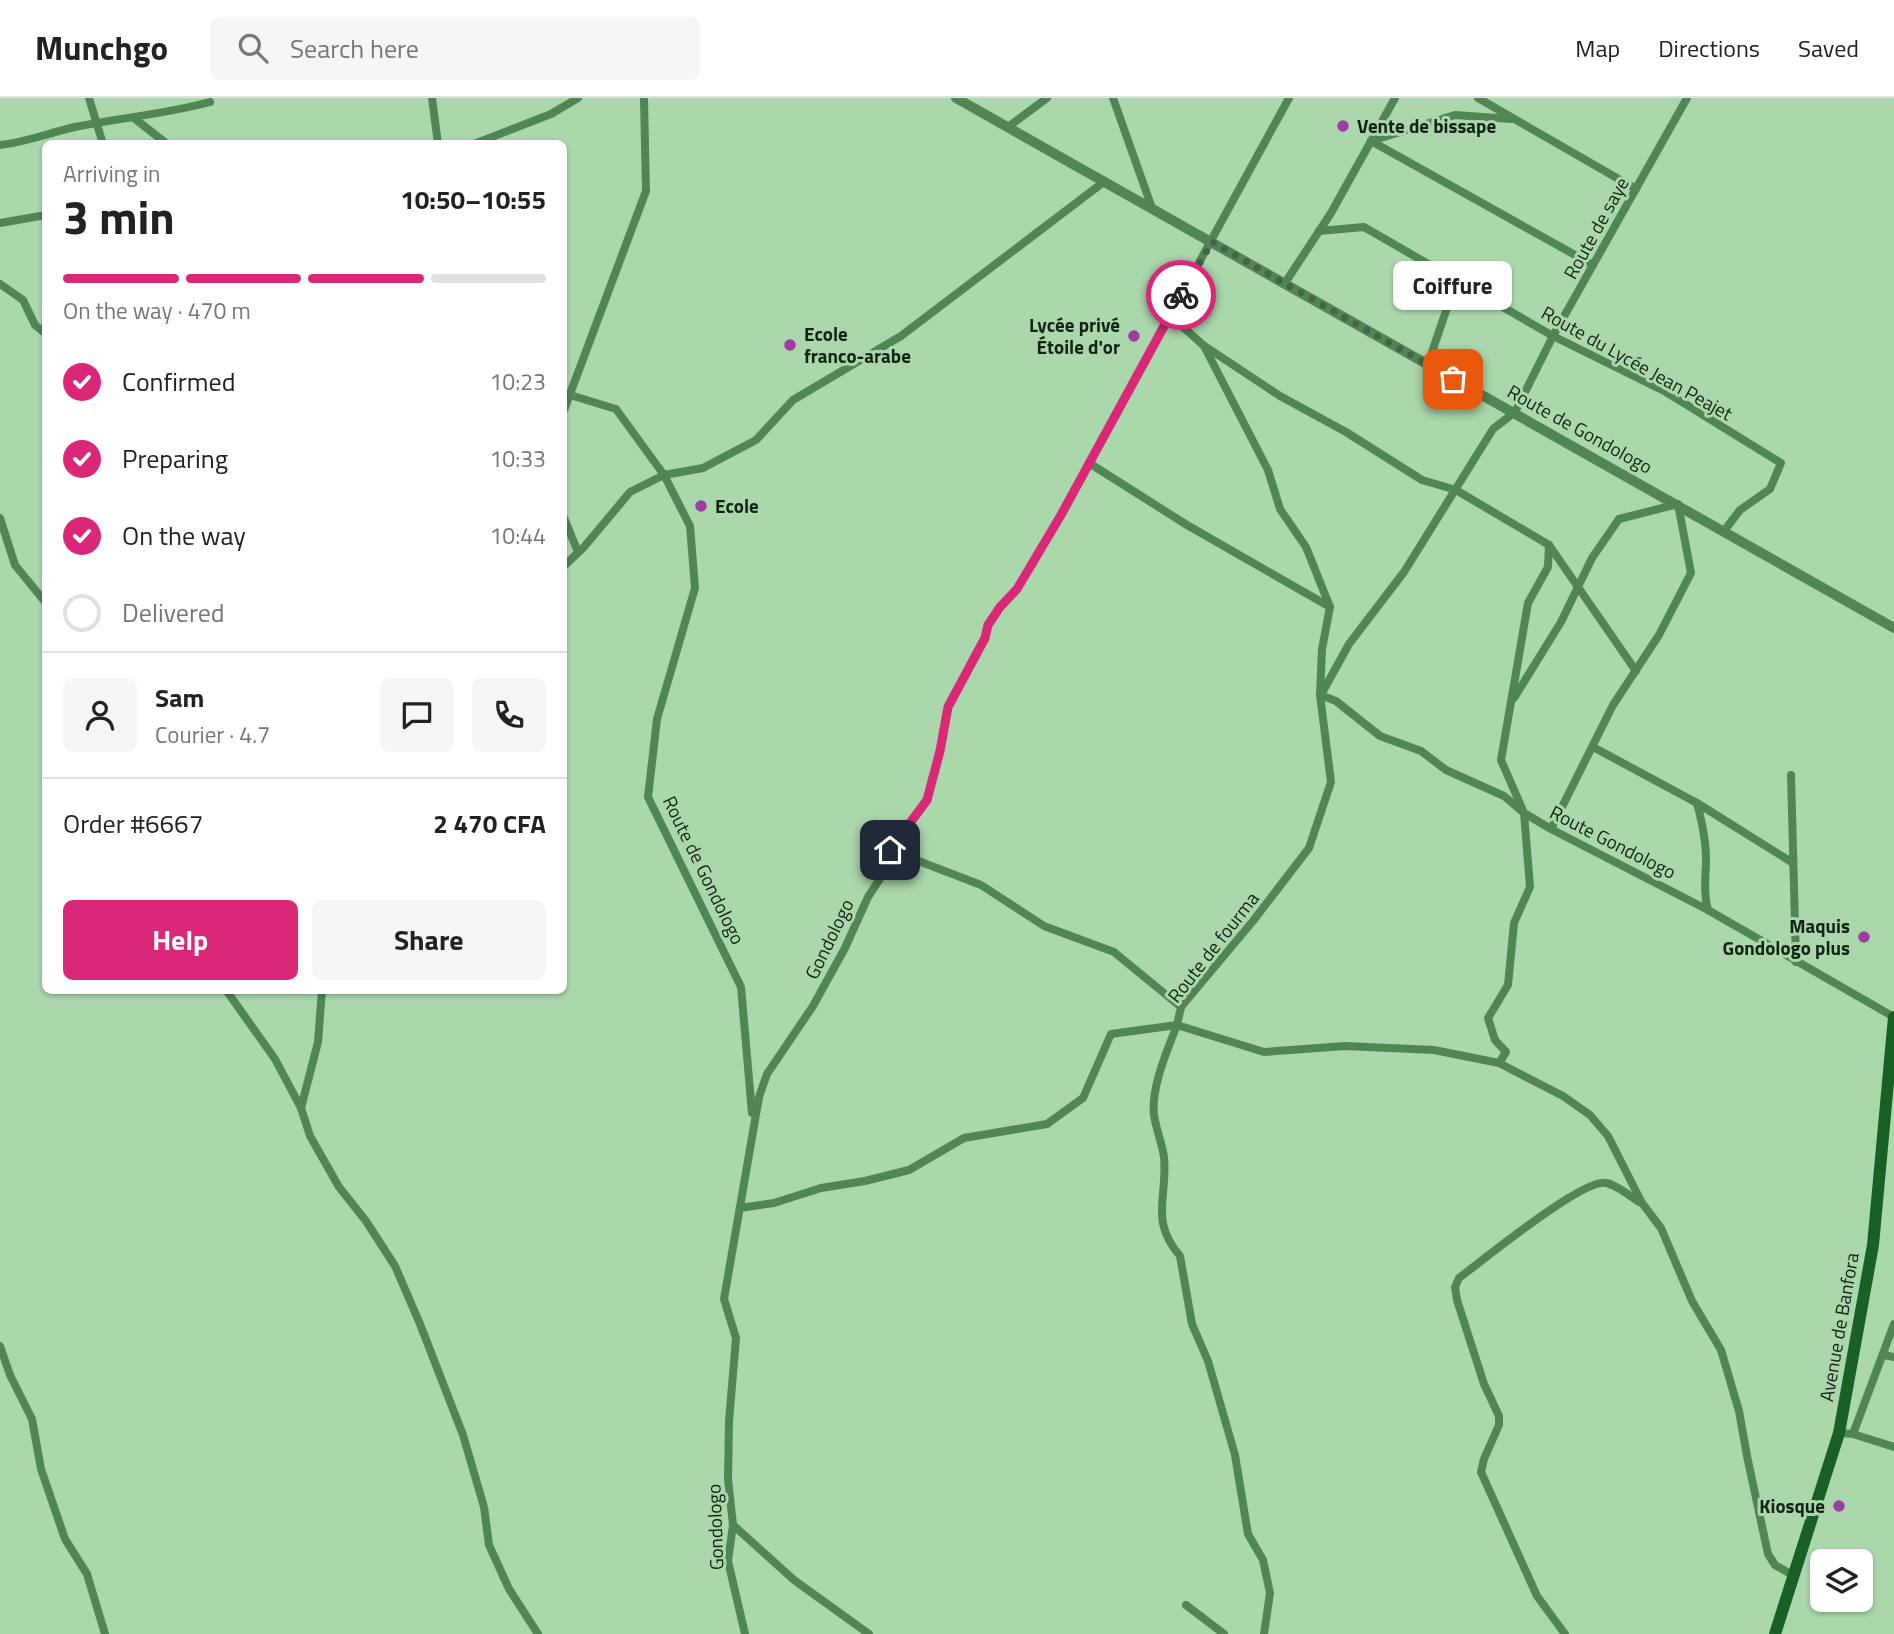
<!DOCTYPE html>
<html lang="en">
<head>
<meta charset="utf-8">
<style>
  :root { --surface:#fff; --page:#f6f6f6; --text:#222; --muted:#767676; --line:#e0e0e0; --accent:#db2777 }
  body { margin:0; font-family:"Titillium Web",sans-serif; background:var(--page); color:var(--text); height:100vh; display:flex; flex-direction:column; font-size:26px; white-space:nowrap }
  * { box-sizing:border-box; margin:0 }
  p { font-size:23px; color:var(--muted) }
  .icon { flex:none; width:38px; height:38px; fill:none; stroke:currentColor; stroke-width:2; stroke-linecap:round; stroke-linejoin:round }
  .map { position:relative; flex:1; overflow:hidden }
  .sheet { position:absolute; left:42px; top:42px; width:525px; height:854px; display:flex; flex-direction:column; background:var(--surface); border-radius:10px; box-shadow:0 2px 5px #0004 }
  .sheet>* { flex:none }
  .tools { position:absolute; left:1810px; top:1451px; display:grid; gap:14px }
  .tools a { display:grid; place-items:center; width:63px; height:63px; border-radius:10px; background:var(--surface); box-shadow:0 2px 5px #0004; font-size:35px }
  .pin { position:absolute; display:grid; place-items:center; width:60px; height:60px; color:#fff; margin:-30px; border-radius:14px; box-shadow:0 4px 10px #0006 }
  .courier { position:absolute; display:grid; place-items:center; width:70px; height:70px; margin:-35px; border:5px solid #db2777; border-radius:50%; background:#fff; color:#222; box-shadow:0 2px 9px #0007 }
  .bubble { position:absolute; height:49px; border-radius:10px; background:var(--surface); box-shadow:0 2px 5px #0004; font-size:23px; font-weight:700; line-height:49px; text-align:center }
  .head em { font-style:normal; font-weight:700 }
  .head div { display:flex; flex-direction:column-reverse }
  .head { display:flex; align-items:center; justify-content:space-between; height:119px; padding:0 21px }
  h1 { font-size:46px; font-weight:700; line-height:52px }
  .bar { display:grid; grid-template-columns:repeat(4,1fr); gap:10px 7px; align-content:center; height:84px; padding:0 21px }
  .bar i { height:9px; border-radius:5px; background:var(--line) }
  .bar .current { background:var(--accent) }
  .bar p { grid-column:span 4 }
  .line { display:flex; align-items:center; gap:18px; padding:0 21px; border-top:2px solid var(--line) }
  .line div { flex:1 }
  .round { display:grid; place-items:center; flex:none; width:74px; height:74px; border-radius:10px; background:var(--page) }
  ol { padding:0 21px; list-style:none }
  li { display:flex; align-items:center; gap:21px; height:77px }
  li p { margin-inline-start:auto }
  li .icon { padding:7px; border-radius:50%; background:var(--accent); color:#fff; stroke-width:4 }
  li:last-child { color:var(--muted) }
  li i { width:38px; height:38px; border:4px solid var(--line); border-radius:50% }
  .action { display:flex; gap:14px; margin-top:auto; padding:14px 21px }
  .action a { flex:1; height:80px; border-radius:10px; background:var(--accent); color:#fff; font-size:28px; font-weight:700; line-height:80px; text-align:center }
  .action a+a { background:var(--page); color:var(--text) }
  header { display:flex; align-items:center; gap:42px; box-sizing:border-box; height:98px; padding:0 35px; background:var(--surface); border-bottom:2px solid var(--line) }
  header strong { font-size:33px }
  nav { display:flex; gap:38px; margin-inline-start:auto; font-size:24px }
  .search { width:490px; height:63px; background:var(--page); display:flex; align-items:center; gap:18px; box-sizing:border-box; padding:0 24px; border-radius:10px; color:var(--muted); font-size:26px }
  .map>svg:first-child { display:block }
</style>
</head>
<body>
<header>
<strong>Munchgo</strong>
<div class="search"><svg class="icon" aria-label="search" viewBox="0 0 24 24"><circle cx="10" cy="10" r="6"/><path d="M15 15l6 6"/></svg>Search here</div>
<nav><a>Map</a><a>Directions</a><a>Saved</a></nav>
</header>
<div class="map">
<svg width="1894" height="1536" viewBox="0 0 1894 1536">
  <rect width="100%" height="100%" fill="#abd7ad"/>
  <g fill="none" stroke-linecap="round" stroke-linejoin="round">
    <g stroke="#508654" stroke-width="8">
      <polyline points="89,0 103,46"/>
      <polyline points="432,0 438,46"/>
      <polyline points="1113,0 1152,110"/>
      <polyline points="1478,0 1636,91"/>
      <polyline points="134,20 167,46"/>
      <polyline points="1008,29 1047,0"/>
      <polyline points="1371,43 1593,167"/>
      <polyline points="1371,43 1455,17 1511,21"/>
      <polyline points="474,46 551,16 578,0"/>
      <path d="M 0,47 C 26,44 49,35 75,29 C 120,20 165,16 210,4"/>
      <polyline points="0,125 46,117"/>
      <polyline points="1319,133 1364,129 1553,238 1666,294 1781,365 1770,391 1740,412 1724,433"/>
      <polyline points="1285,185 1331,115 1395,0"/>
      <polyline points="0,186 23,202 35,227 46,236"/>
      <polyline points="1169,216 1203,247 1280,298 1346,334 1422,382 1456,392 1549,447 1548,469 1528,505 1501,662 1524,715 1530,789 1514,825 1508,887 1488,920 1495,942 1506,954 1499,965"/>
      <polyline points="1204,248 1268,372 1280,411 1306,449 1330,509"/>
      <polyline points="1432,270 1432,254 1448,207 1454,180"/>
      <polyline points="570,297 616,311 664,377 690,428 695,490 657,621 648,699 741,889 752,1015"/>
      <polyline points="564,312 646,93 644,0"/>
      <polyline points="0,420 15,467 46,505"/>
      <polyline points="564,420 578,454"/>
      <polyline points="1549,447 1636,573"/>
      <polyline points="564,468 584,449 630,394 664,377 703,370 756,342 793,302 901,238 1105,83"/>
      <polyline points="1322,595 1349,546 1404,474 1493,331 1515,314 1553,238 1687,0"/>
      <polyline points="1320,597 1336,603 1380,638 1421,653 1446,672 1504,698 1524,715 1551,731 1708,812 1894,919"/>
      <polyline points="1514,600 1561,524 1592,460 1619,421 1678,406 1691,475 1659,537 1613,607 1551,731"/>
      <path d="M 1593,649 L 1697,705 C 1702,724 1706,742 1706,761 C 1706,779 1703,794 1708,812"/>
      <polyline points="1791,677 1796,864"/>
      <polyline points="1697,705 1793,765"/>
      <polyline points="890,752 981,787 1044,828 1114,854 1181,909"/>
      <polyline points="226,892 275,961 301,1010 310,1038 339,1089 366,1123 395,1168 420,1226 463,1337 484,1409 489,1447 509,1491 538,1536"/>
      <polyline points="301,1010 318,944 322,892"/>
      <polyline points="740,1110 774,1105 821,1090 865,1083 909,1072 964,1040 1047,1026 1083,1000 1111,936 1177,927 1181,909 1253,823 1309,750 1331,684 1320,597 1322,551 1330,509 1187,427 1089,365"/>
      <polyline points="0,1248 10,1277 32,1321 41,1371 65,1441 87,1476 105,1536"/>
      <polyline points="1884,1257 1894,1259"/>
      <polyline points="1839,1335 1853,1336 1894,1349"/>
      <polyline points="1853,1336 1894,1226"/>
      <polyline points="733,1427 794,1482 869,1536"/>
      <polyline points="1186,1507 1224,1536"/>
      <polyline points="745,1536 728,1463 733,1427 728,1381 729,1323 736,1240 724,1201 759,999 767,976 813,908 845,850 868,799 885,773 890,752 927,702 940,653 948,609 985,540 988,527 1000,509 1017,491 1061,417 1289,0"/>
      <path d="M 1264,1536 L 1270,1495 L 1263,1462 L 1248,1436 L 1235,1357 L 1208,1263 L 1192,1226 L 1180,1158 C 1149,1122 1168,1099 1164,1059 C 1162,1045 1156,1031 1154,1017 C 1151,989 1167,953 1177,927 L 1264,954 L 1345,948 L 1434,952 L 1499,965 L 1563,998 L 1590,1017 L 1608,1038 L 1642,1105 L 1661,1130 L 1692,1203 L 1721,1252 L 1739,1313 L 1747,1358 L 1768,1456 L 1775,1467 L 1794,1478"/>
      <path d="M 1565,1536 L 1537,1498 L 1481,1374 L 1484,1361 L 1499,1327 L 1499,1318 L 1484,1286 L 1457,1202 L 1455,1189 L 1459,1180 C 1482,1163 1583,1080 1606,1085 C 1617,1087 1630,1098 1639,1104"/>
    </g>
    <polyline stroke="#508654" stroke-width="10" points="956,0 1894,530"/>
    <polyline stroke="#196025" stroke-width="12" points="1775,1536 1839,1335 1873,1147 1894,919"/>
  </g>
  <g fill="none" stroke-linecap="round" stroke-linejoin="round">
    <polyline stroke="#48634a" stroke-width="7" stroke-dasharray="0 12.6" points="1181,197 1212,144 1453,281"/>
    <polyline stroke="#db2777" stroke-width="9" points="890,752 927,702 940,653 948,609 985,540 988,527 1000,509 1017,491 1061,417 1181,197"/>
  </g>
  <g fill="#9f3ca3" stroke="#abd7ad" stroke-width="2.5">
    <circle cx="1343" cy="28" r="7"/>
    <circle cx="1134" cy="238" r="7"/>
    <circle cx="790" cy="247" r="7"/>
    <circle cx="701" cy="408" r="7"/>
    <circle cx="1864" cy="839" r="7"/>
    <circle cx="1839" cy="1408" r="7"/>
  </g>
  <g text-anchor="middle" stroke-width="6" stroke-linejoin="round" paint-order="stroke">
    <g font-size="19" font-weight="bold" fill="#132415" stroke="#abd7ad" text-anchor="start">
      <text x="1357" y="35">Vente de bissape</text>
      <text x="1120" y="234" text-anchor="end">Lycée privé<tspan x="1120" dy="22">Étoile d'or</tspan></text>
      <text x="804" y="243">Ecole<tspan x="804" dy="22">franco-arabe</tspan></text>
      <text x="715" y="415">Ecole</text>
      <text x="1850" y="835" text-anchor="end">Maquis<tspan x="1850" dy="22">Gondologo plus</tspan></text>
      <text x="1825" y="1415" text-anchor="end">Kiosque</text>
    </g>
    <g font-size="19" fill="#132415" stroke="#abd7ad">
      <text transform="translate(1596 130) rotate(-61)" y="7">Route de saye</text>
      <text transform="translate(1637 265) rotate(29)" y="7">Route du Lycée Jean Peajet</text>
      <text transform="translate(1580 331) rotate(29)" y="7">Route de Gondologo</text>
      <text transform="translate(1613 744) rotate(27)" y="7">Route Gondologo</text>
      <text transform="translate(704 772) rotate(64)" y="7">Route de Gondologo</text>
      <text transform="translate(829 841) rotate(-64)" y="7">Gondologo</text>
      <text transform="translate(1213 849) rotate(-52)" y="7">Route de fourma</text>
      <text transform="translate(1839 1229) rotate(-80)" y="7">Avenue de Banfora</text>
      <text transform="translate(715 1429) rotate(-92)" y="7">Gondologo</text>
    </g>
  </g>
</svg>
<div class="tools">
<a><svg class="icon" aria-label="layers" viewBox="0 0 24 24"><path d="M12 4l9 5-9 5-9-5zM3 14l9 5 9-5"/></svg></a>
</div>
<div class="pin" style="left:1453px;top:281px;background:#ea580c"><svg class="icon" aria-label="bag" viewBox="0 0 24 24"><path d="M5 8h14l-1 12H6zM9 8a3 3 0 0 1 6 0"/></svg></div>
<div class="pin" style="left:890px;top:752px;background:#1f2937"><svg class="icon" aria-label="home" viewBox="0 0 24 24"><path d="M3 11l9-7 9 7M6 9v11h12V9"/></svg></div>
<div class="courier" style="left:1181px;top:197px"><svg class="icon" aria-label="bike" viewBox="0 0 24 24"><circle cx="6" cy="16" r="4"/><circle cx="18" cy="16" r="4"/><path d="M6 16l4-8h5l3 8M10 8l3 8H6M13 5h3"/></svg></div>
<div class="bubble" style="left:1393px;top:163px;width:119px">Coiffure</div>
<section class="sheet">
<div class="head"><div><h1>3 min</h1><p>Arriving in</p></div><em>10:50–10:55</em></div>
<div class="bar"><i class="current"></i><i class="current"></i><i class="current"></i><i></i><p>On the way · 470 m</p></div>
<ol>
<li><svg class="icon" aria-label="check" viewBox="0 0 24 24"><path d="M5 12l5 5 9-10"/></svg>Confirmed<p>10:23</p></li>
<li><svg class="icon" aria-label="check" viewBox="0 0 24 24"><path d="M5 12l5 5 9-10"/></svg>Preparing<p>10:33</p></li>
<li><svg class="icon" aria-label="check" viewBox="0 0 24 24"><path d="M5 12l5 5 9-10"/></svg>On the way<p>10:44</p></li>
<li><i></i>Delivered</li>
</ol>
<div class="line" style="height:126px"><a class="round"><svg class="icon" aria-label="person" viewBox="0 0 24 24"><circle cx="12" cy="8" r="4"/><path d="M4 21q1-7 8-7t8 7"/></svg></a><div><b>Sam</b><p>Courier · 4.7</p></div><a class="round"><svg class="icon" aria-label="chat" viewBox="0 0 24 24"><path d="M4 5h16v11H9l-5 4z"/></svg></a><a class="round"><svg class="icon" aria-label="phone" viewBox="0 0 24 24"><path d="M5 4h4l2 5-3 2q2 4 5 5l2-3 5 2v4C11 20 4 13 5 4z"/></svg></a></div>
<div class="line" style="height:91px"><div>Order #6667</div><b>2 470 CFA</b></div>
<div class="action"><a>Help</a><a>Share</a></div>
</section>
</div>
</body>
</html>
